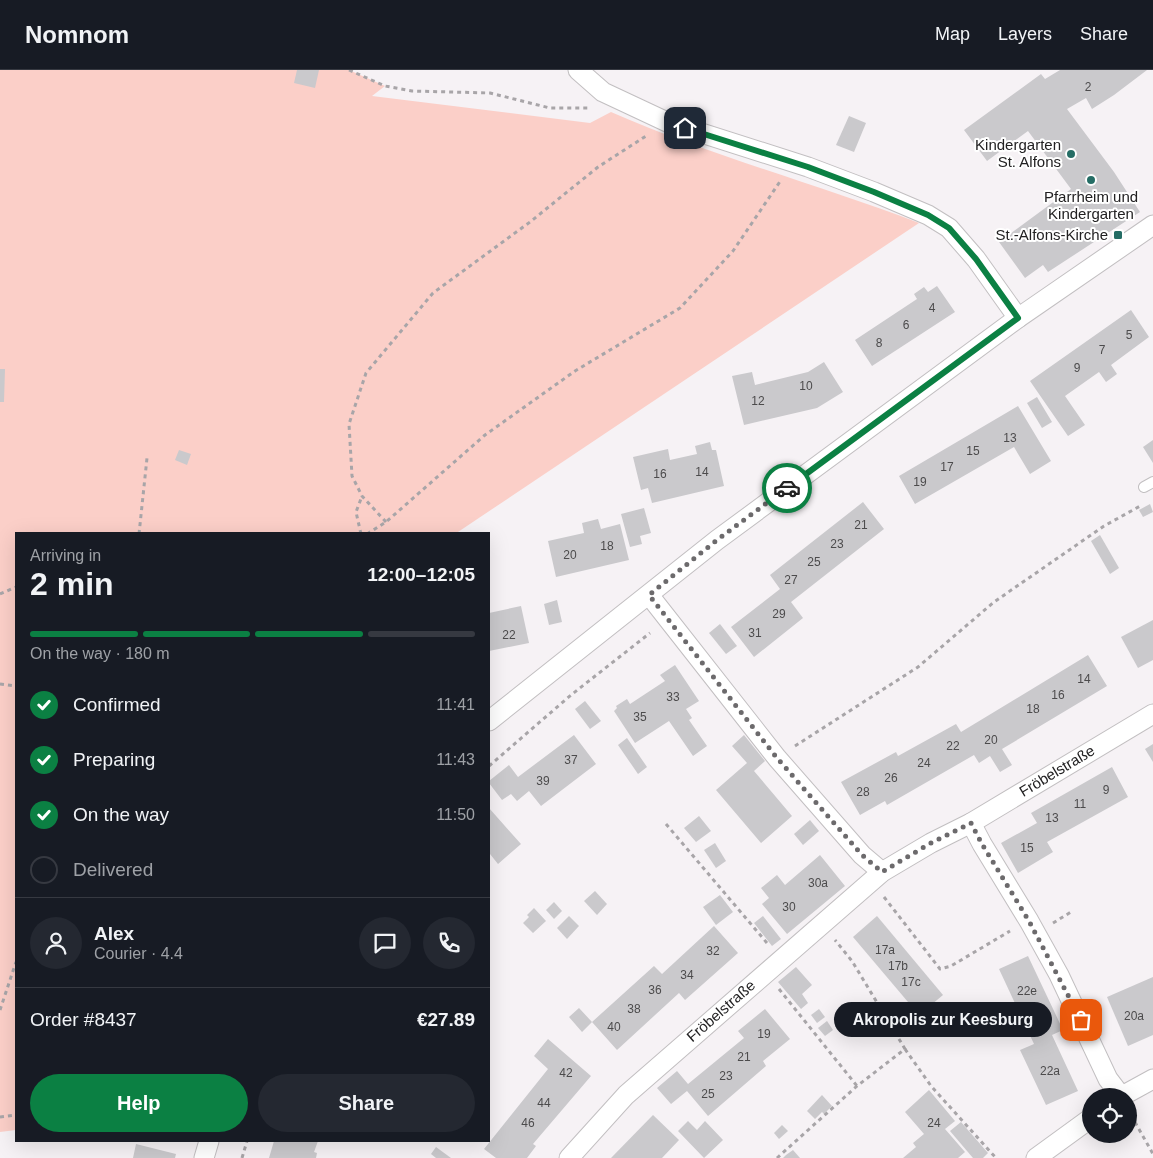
<!DOCTYPE html>
<html lang="en">
<head>
<meta charset="utf-8">
<style>
  :root { --surface:#171b24; --page:#242831; --text:#f1f3f6; --muted:#9ea1a6; --line:#363941; --accent:#0b8043 }
  body { margin:0; font-family:Arial,sans-serif; background:var(--page); color:var(--text); height:100vh; display:flex; flex-direction:column; font-size:19px; white-space:nowrap }
  * { box-sizing:border-box; margin:0 }
  p { font-size:16px; color:var(--muted) }
  .icon { flex:none; width:28px; height:28px; fill:none; stroke:currentColor; stroke-width:2; stroke-linecap:round; stroke-linejoin:round }
  .map { position:relative; flex:1; overflow:hidden }
  .details { position:absolute; left:15px; top:462px; width:475px; height:610px; display:flex; flex-direction:column; background:var(--surface); border-radius:0px; box-shadow:0 5px 20px #0002 }
  .details>* { flex:none }
  .fabs { position:absolute; left:1082px; top:1018px; display:grid; gap:10px }
  .fabs a { display:grid; place-items:center; width:55px; height:55px; border-radius:50%; background:var(--surface); box-shadow:0 5px 20px #0002; font-size:25px }
  .pin { position:absolute; display:grid; place-items:center; width:42px; height:42px; color:#fff; margin:-21px; border-radius:10px; box-shadow:0 2px 8px #0006 }
  .courier { position:absolute; display:grid; place-items:center; width:50px; height:50px; margin:-25px; border:4px solid #0b8043; border-radius:50%; background:#fff; color:#222; box-shadow:0 1px 6px #0007 }
  .bubble { position:absolute; height:35px; border-radius:18px; background:var(--surface); box-shadow:0 5px 20px #0002; font-size:16px; font-weight:700; line-height:35px; text-align:center }
  .overview em { font-style:normal; font-weight:700 }
  .overview div { display:flex; flex-direction:column-reverse }
  .overview { display:flex; align-items:center; justify-content:space-between; height:85px; padding:0 15px }
  h1 { font-size:32px; font-weight:700; line-height:38px }
  .bar { display:grid; grid-template-columns:repeat(4,1fr); gap:8px 5px; align-content:center; height:60px; padding:0 15px }
  .bar i { height:6px; border-radius:4px; background:var(--line) }
  .bar .active { background:var(--accent) }
  .bar p { grid-column:span 4 }
  .line { display:flex; align-items:center; gap:12px; padding:0 15px; border-top:1px solid var(--line) }
  .line div { flex:1 }
  .round { display:grid; place-items:center; flex:none; width:52px; height:52px; border-radius:26px; background:var(--page) }
  ol { padding:0 15px; list-style:none }
  li { display:flex; align-items:center; gap:15px; height:55px }
  li p { margin-inline-start:auto }
  li .icon { padding:5px; border-radius:50%; background:var(--accent); color:#fff; stroke-width:4 }
  li:last-child { color:var(--muted) }
  li i { width:28px; height:28px; border:2px solid var(--line); border-radius:50% }
  .button { display:flex; gap:10px; margin-top:auto; padding:10px 15px }
  .button a { flex:1; height:58px; border-radius:30px; background:var(--accent); color:#fff; font-size:20px; font-weight:700; line-height:58px; text-align:center }
  .button a+a { background:var(--page); color:var(--text) }
  header { display:flex; align-items:center; gap:30px; box-sizing:border-box; height:70px; padding:0 25px; background:var(--surface); border-bottom:1px solid var(--line) }
  header strong { font-size:24px }
  nav { display:flex; gap:28px; margin-inline-start:auto; font-size:18px }
  .map>svg:first-child { display:block }
</style>
</head>
<body>
<header>
<strong>Nomnom</strong>
<nav><a>Map</a><a>Layers</a><a>Share</a></nav>
</header>
<div class="map">
<svg width="1153" height="1088" viewBox="0 0 1153 1088">
  <rect width="100%" height="100%" fill="#f6f2f5"/>
  <path fill="#fbcfc8" d="M 0,0 L 349,0 L 385,16 L 372,26 L 590,53 L 611,42 C 711,86 817,114 919,153 L 455,464 L 16,464 L 16,1060 L 0,1062 Z"/>
  <g fill="#cac9cc">
    <polygon points="297,0 319,0 315,18 294,13"/>
    <polygon points="1060,0 1147,0 1114,25 1092,39 1086,28 1067,39 1114,102 1140,142 1048,202 1043,195 1025,208 999,172 1071,119 1028,61 987,91 964,60 1041,4 1045,9"/>
    <polygon points="849,46 866,53 854,82 836,75"/>
    <polygon points="937,216 955,242 872,296 855,270 917,229 914,224 924,217 928,222"/>
    <polygon points="1131,240 1149,267 1111,295 1117,304 1106,312 1099,302 1065,326 1085,355 1068,366 1030,311"/>
    <polygon points="824,292 843,322 817,338 744,355 732,306 752,302 755,315 808,302"/>
    <polygon points="0,299 5,299 4,332 0,332"/>
    <polygon points="1037,327 1052,352 1042,358 1027,333"/>
    <polygon points="1018,336 1051,391 1030,404 1014,377 915,434 899,406"/>
    <polygon points="1153,370 1153,393 1143,377"/>
    <polygon points="710,372 712,380 716,380 724,416 652,433 648,418 641,420 633,387 668,379 670,390 697,384 695,376"/>
    <polygon points="179,380 191,384 187,395 175,390"/>
    <polygon points="863,432 884,459 791,532 803,548 754,587 731,557 780,519 770,505"/>
    <polygon points="1150,434 1153,442 1143,447 1139,440"/>
    <polygon points="644,438 651,463 640,466 642,474 630,477 621,444"/>
    <polygon points="598,449 601,459 620,454 629,490 556,507 548,471 584,463 582,453"/>
    <polygon points="1100,465 1119,498 1110,504 1091,471"/>
    <polygon points="557,530 562,552 549,555 544,534"/>
    <polygon points="521,536 529,573 489,581 489,543"/>
    <polygon points="1153,550 1153,590 1138,598 1121,567"/>
    <polygon points="720,554 737,576 726,584 709,563"/>
    <polygon points="1088,585 1107,616 1002,679 1012,695 1000,702 990,686 979,693 974,685 887,735 885,731 860,745 841,712 896,682 898,686 956,654 961,662"/>
    <polygon points="675,595 699,631 686,639 692,648 689,650 707,676 693,686 669,651 635,673 614,641 617,638 616,636 627,629 630,634 665,611 660,605"/>
    <polygon points="585,631 601,651 590,659 575,639"/>
    <polygon points="574,665 596,694 541,736 529,721 517,731 511,724 502,730 489,713 489,711 509,695 518,707"/>
    <polygon points="744,665 765,691 754,701 792,746 761,773 716,720 747,693 732,676"/>
    <polygon points="627,668 647,697 638,704 618,675"/>
    <polygon points="1153,674 1153,692 1145,679"/>
    <polygon points="1112,697 1128,727 1047,772 1053,782 1018,803 1001,773 1037,753 1031,743"/>
    <polygon points="489,738 521,774 498,794 490,784 489,785"/>
    <polygon points="699,746 711,761 696,772 684,758"/>
    <polygon points="810,750 819,761 803,775 794,764"/>
    <polygon points="715,773 726,791 716,798 704,780"/>
    <polygon points="820,785 845,816 787,864 762,834 769,828 761,818 777,805 785,815"/>
    <polygon points="595,821 607,834 597,845 584,831"/>
    <polygon points="720,825 733,842 716,855 703,837"/>
    <polygon points="554,832 562,841 554,849 546,840"/>
    <polygon points="534,838 546,851 533,863 523,853 529,847 527,845"/>
    <polygon points="569,846 579,856 567,869 557,858"/>
    <polygon points="763,846 781,869 772,876 754,853"/>
    <polygon points="877,846 943,925 919,945 853,867"/>
    <polygon points="714,856 738,883 685,930 679,923 617,980 592,952 582,962 569,947 579,938 592,952 654,896 662,904"/>
    <polygon points="1028,886 1063,960 1052,965 1078,1021 1046,1035 1020,980 1034,974 999,899"/>
    <polygon points="796,897 812,915 802,924 808,933 801,939 778,912"/>
    <polygon points="1153,907 1153,965 1128,976 1107,927"/>
    <polygon points="765,939 790,969 763,991 766,996 708,1046 687,1021 671,1034 657,1018 677,1001 688,1014 744,968 738,961"/>
    <polygon points="819,939 825,947 817,953 811,945"/>
    <polygon points="827,951 833,960 825,966 818,958"/>
    <polygon points="548,969 591,1006 533,1074 536,1076 527,1088 496,1088 484,1079 548,999 534,986"/>
    <polygon points="929,1020 955,1051 945,1059 965,1082 958,1088 903,1088 916,1077 913,1073 924,1064 905,1042"/>
    <polygon points="822,1025 832,1036 824,1044 822,1042 815,1049 807,1041"/>
    <polygon points="653,1045 679,1070 662,1088 611,1088"/>
    <polygon points="688,1051 697,1060 705,1051 723,1070 704,1088 678,1061"/>
    <polygon points="961,1052 988,1083 983,1088 973,1088 950,1061"/>
    <polygon points="782,1055 788,1061 779,1069 774,1063"/>
    <polygon points="274,1071 318,1071 314,1082 317,1083 316,1088 269,1088"/>
    <polygon points="136,1074 176,1084 175,1088 133,1088"/>
    <polygon points="436,1077 451,1088 436,1088 431,1084"/>
    <polygon points="793,1080 800,1088 783,1088 786,1085"/>
  </g>
  <g fill="none" stroke-linecap="round" stroke-linejoin="round">
    <g stroke="#c2bfc1" stroke-width="12">
      <polyline id="lane" points="1144,417 1153,412"/>
    </g>
    <g stroke="#c2bfc1" stroke-width="21">
      <g id="street">
        <polyline points="578,0 603,22 667,52 808,97 874,122 928,145 949,158 976,189 1018,248"/>
        <polyline points="649,525 777,688 862,785 882,802"/>
        <polyline points="489,651 717,470 1018,248 1153,155"/>
        <polyline points="971,753 982,774 1029,851 1059,905 1108,1009 1121,1026"/>
        <polyline points="1122,1026 1153,1009"/>
        <polyline points="204,1088 209,1071"/>
        <polyline points="569,1088 626,1025 882,802 931,773 971,753 1153,644"/>
        <polyline points="1036,1088 1091,1048"/>
      </g>
    </g>
    <g stroke="#a8a5a8" stroke-width="3" stroke-dasharray="4 4" stroke-linecap="butt">
      <polyline points="349,0 385,16 412,21 490,23 550,38 588,38"/>
      <polyline points="386,452 362,426 352,406 349,354 366,303 433,223 530,152 598,97 646,66"/>
      <polyline points="139,464 147,388"/>
      <polyline points="361,464 356,442 362,426"/>
      <polyline points="367,464 386,452 485,365 575,301 680,238 733,181 781,110"/>
      <polyline points="0,524 16,517"/>
      <polyline points="0,614 16,616"/>
      <polyline points="795,676 918,597 994,532 1104,456 1142,435"/>
      <polyline points="489,696 571,625 650,563"/>
      <polyline points="666,754 767,873"/>
      <polyline points="884,827 940,899 951,896 1010,861"/>
      <polyline points="1053,853 1071,842"/>
      <polyline points="779,919 857,1016"/>
      <polyline points="0,940 16,892"/>
      <polyline points="905,979 931,1016 996,1088"/>
      <polyline points="1131,1045 1153,1084"/>
      <polyline points="0,1047 16,1045"/>
      <polyline points="242,1088 247,1071"/>
      <polyline points="777,1088 857,1016 905,979 852,891 835,870"/>
    </g>
    <use href="#lane" stroke="#fff" stroke-width="10"/>
    <use href="#street" stroke="#fff" stroke-width="19"/>
  </g>
  <g fill="none" stroke-linecap="round" stroke-linejoin="round">
    <polyline stroke="#6c6a6c" stroke-width="5" stroke-dasharray="0 9" points="787,418 717,470 649,525 777,688 862,785 882,802 931,773 971,753 982,774 1029,851 1081,950"/>
    <polyline stroke="#0b8043" stroke-width="6" points="685,58 808,97 874,122 928,145 949,158 976,189 1018,248 787,418"/>
  </g>
  <g fill="#256d65" stroke="#fff" stroke-width="2">
    <circle cx="1071" cy="84" r="5"/>
    <circle cx="1091" cy="110" r="5"/>
    <rect x="1113" y="160" width="10" height="10" rx="2.5"/>
  </g>
  <g text-anchor="middle" stroke-width="4" stroke-linejoin="round" paint-order="stroke">
    <g font-size="12" fill="#4c4b4c">
      <text x="1088" y="21">2</text>
      <text x="932" y="242">4</text>
      <text x="906" y="259">6</text>
      <text x="1129" y="269">5</text>
      <text x="879" y="277">8</text>
      <text x="1102" y="284">7</text>
      <text x="1077" y="302">9</text>
      <text x="806" y="320">10</text>
      <text x="758" y="335">12</text>
      <text x="1010" y="372">13</text>
      <text x="973" y="385">15</text>
      <text x="947" y="401">17</text>
      <text x="702" y="406">14</text>
      <text x="660" y="408">16</text>
      <text x="920" y="416">19</text>
      <text x="861" y="459">21</text>
      <text x="837" y="478">23</text>
      <text x="607" y="480">18</text>
      <text x="570" y="489">20</text>
      <text x="814" y="496">25</text>
      <text x="791" y="514">27</text>
      <text x="779" y="548">29</text>
      <text x="755" y="567">31</text>
      <text x="509" y="569">22</text>
      <text x="1084" y="613">14</text>
      <text x="1058" y="629">16</text>
      <text x="673" y="631">33</text>
      <text x="1033" y="643">18</text>
      <text x="640" y="651">35</text>
      <text x="991" y="674">20</text>
      <text x="953" y="680">22</text>
      <text x="571" y="694">37</text>
      <text x="924" y="697">24</text>
      <text x="891" y="712">26</text>
      <text x="543" y="715">39</text>
      <text x="1106" y="724">9</text>
      <text x="863" y="726">28</text>
      <text x="1080" y="738">11</text>
      <text x="1052" y="752">13</text>
      <text x="1027" y="782">15</text>
      <text x="818" y="817">30a</text>
      <text x="789" y="841">30</text>
      <text x="885" y="884">17a</text>
      <text x="713" y="885">32</text>
      <text x="898" y="900">17b</text>
      <text x="687" y="909">34</text>
      <text x="911" y="916">17c</text>
      <text x="655" y="924">36</text>
      <text x="1027" y="925">22e</text>
      <text x="634" y="943">38</text>
      <text x="1134" y="950">20a</text>
      <text x="614" y="961">40</text>
      <text x="764" y="968">19</text>
      <text x="744" y="991">21</text>
      <text x="1050" y="1005">22a</text>
      <text x="566" y="1007">42</text>
      <text x="726" y="1010">23</text>
      <text x="708" y="1028">25</text>
      <text x="544" y="1037">44</text>
      <text x="528" y="1057">46</text>
      <text x="934" y="1057">24</text>
    </g>
    <g font-size="15" fill="#222122" stroke="#fff" text-anchor="end">
      <text x="1061" y="80">Kindergarten<tspan x="1061" dy="17">St. Alfons</tspan></text>
      <text x="1091" y="132" text-anchor="middle">Pfarrheim und<tspan x="1091" dy="17">Kindergarten</tspan></text>
      <text x="1108" y="170">St.-Alfons-Kirche</text>
    </g>
    <g font-size="15" fill="#222122" stroke="#fff">
      <text transform="translate(1057 701) rotate(-31)" y="5">Fröbelstraße</text>
      <text transform="translate(721 941) rotate(-41)" y="5">Fröbelstraße</text>
    </g>
  </g>
</svg>
<div class="fabs">
<a><svg class="icon" aria-label="locate" viewBox="0 0 24 24"><circle cx="12" cy="12" r="6"/><path d="M12 2v4M12 18v4M2 12h4M18 12h4"/></svg></a>
</div>
<div class="pin" style="left:1081px;top:950px;background:#ea580c"><svg class="icon" aria-label="bag" viewBox="0 0 24 24"><path d="M5 8h14l-1 12H6zM9 8a3 3 0 0 1 6 0"/></svg></div>
<div class="pin" style="left:685px;top:58px;background:#1f2937"><svg class="icon" aria-label="home" viewBox="0 0 24 24"><path d="M3 11l9-7 9 7M6 9v11h12V9"/></svg></div>
<div class="courier" style="left:787px;top:418px"><svg class="icon" aria-label="car" viewBox="0 0 24 24"><path d="M5 17H2v-5l4-1 3-4h7l3 4 3 1v5h-3M9 17h6M6 11h13"/><circle cx="7" cy="17" r="2"/><circle cx="17" cy="17" r="2"/></svg></div>
<div class="bubble" style="left:834px;top:932px;width:218px">Akropolis zur Keesburg</div>
<section class="details">
<div class="overview"><div><h1>2 min</h1><p>Arriving in</p></div><em>12:00–12:05</em></div>
<div class="bar"><i class="active"></i><i class="active"></i><i class="active"></i><i></i><p>On the way · 180 m</p></div>
<ol>
<li><svg class="icon" aria-label="check" viewBox="0 0 24 24"><path d="M5 12l5 5 9-10"/></svg>Confirmed<p>11:41</p></li>
<li><svg class="icon" aria-label="check" viewBox="0 0 24 24"><path d="M5 12l5 5 9-10"/></svg>Preparing<p>11:43</p></li>
<li><svg class="icon" aria-label="check" viewBox="0 0 24 24"><path d="M5 12l5 5 9-10"/></svg>On the way<p>11:50</p></li>
<li><i></i>Delivered</li>
</ol>
<div class="line" style="height:90px"><a class="round"><svg class="icon" aria-label="person" viewBox="0 0 24 24"><circle cx="12" cy="8" r="4"/><path d="M4 21q1-7 8-7t8 7"/></svg></a><div><b>Alex</b><p>Courier · 4.4</p></div><a class="round"><svg class="icon" aria-label="chat" viewBox="0 0 24 24"><path d="M4 5h16v11H9l-5 4z"/></svg></a><a class="round"><svg class="icon" aria-label="phone" viewBox="0 0 24 24"><path d="M5 4h4l2 5-3 2q2 4 5 5l2-3 5 2v4C11 20 4 13 5 4z"/></svg></a></div>
<div class="line" style="height:65px"><div>Order #8437</div><b>€27.89</b></div>
<div class="button"><a>Help</a><a>Share</a></div>
</section>
</div>
</body>
</html>
